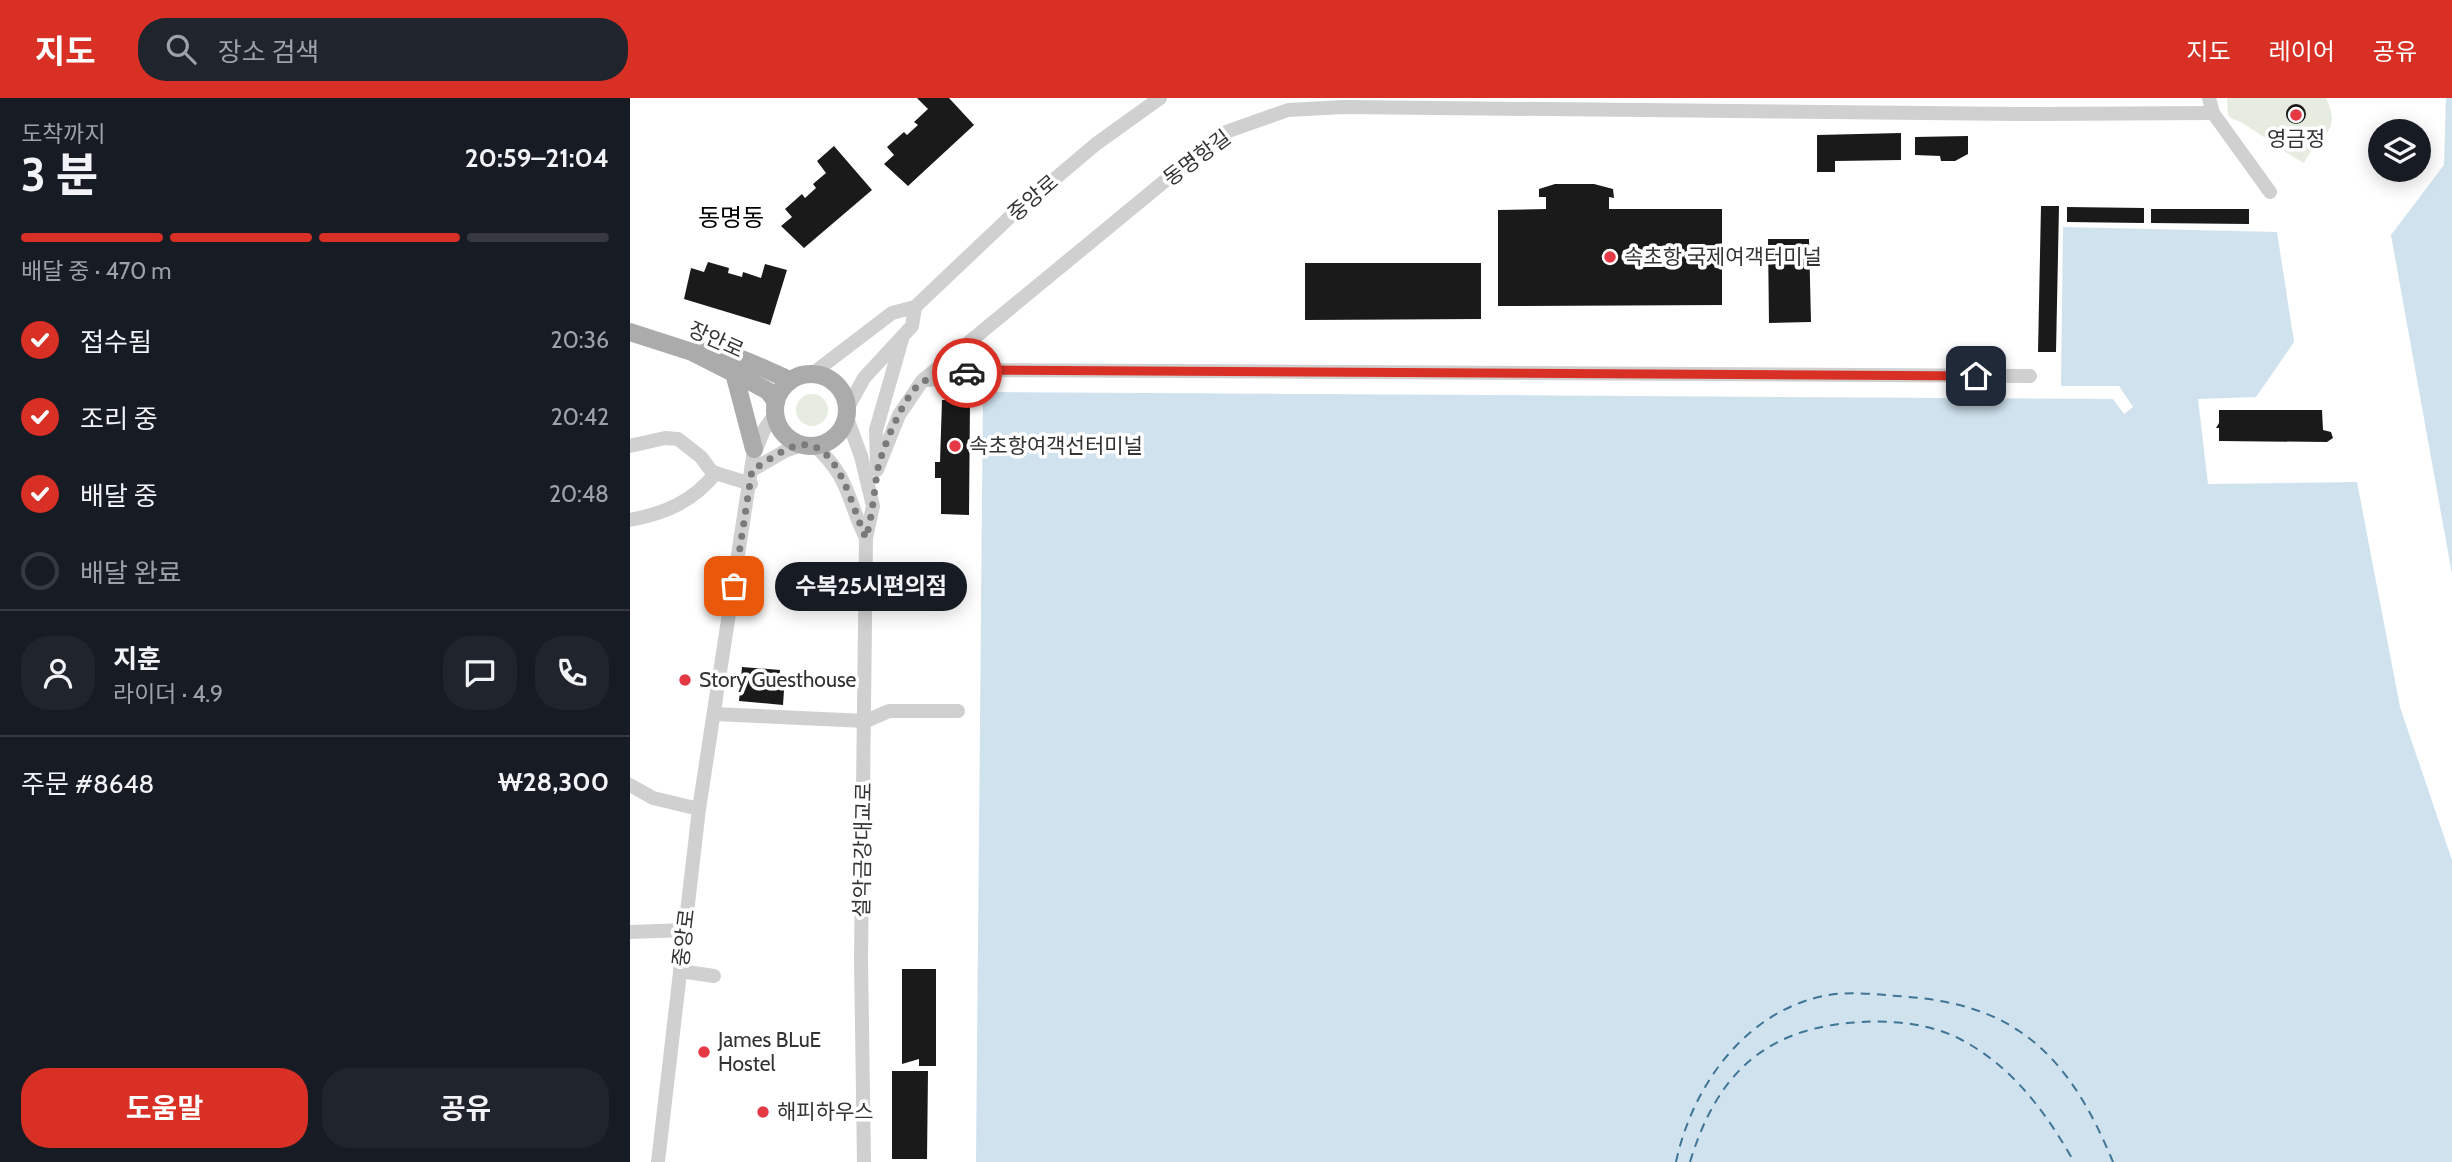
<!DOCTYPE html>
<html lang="ko">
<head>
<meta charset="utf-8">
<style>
  :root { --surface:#171b24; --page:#20242c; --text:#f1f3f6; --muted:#9ea1a6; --line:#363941; --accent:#d93025 }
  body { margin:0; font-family:Cabin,"Noto Sans KR",sans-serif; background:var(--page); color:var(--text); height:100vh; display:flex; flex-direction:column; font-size:26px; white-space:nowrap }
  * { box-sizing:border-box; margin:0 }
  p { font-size:23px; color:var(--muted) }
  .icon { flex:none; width:38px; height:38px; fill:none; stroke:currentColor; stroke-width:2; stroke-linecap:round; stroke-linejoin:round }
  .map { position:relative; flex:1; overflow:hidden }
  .details { display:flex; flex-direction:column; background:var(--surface); width:630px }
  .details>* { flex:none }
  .fabs { position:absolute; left:1738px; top:21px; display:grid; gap:14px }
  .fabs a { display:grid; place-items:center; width:63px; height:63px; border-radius:50%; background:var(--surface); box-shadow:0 4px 18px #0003; font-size:35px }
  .pin { position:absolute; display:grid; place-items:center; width:60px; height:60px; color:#fff; margin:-30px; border-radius:14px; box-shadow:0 4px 10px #0006 }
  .courier { position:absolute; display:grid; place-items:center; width:70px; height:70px; margin:-35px; border:5px solid #d93025; border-radius:50%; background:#fff; color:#222; box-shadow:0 2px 9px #0007 }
  .bubble { position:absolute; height:49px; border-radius:24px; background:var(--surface); box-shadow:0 4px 18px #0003; font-size:23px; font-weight:700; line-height:49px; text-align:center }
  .head em { font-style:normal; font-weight:700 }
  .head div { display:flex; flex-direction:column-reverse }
  .head { display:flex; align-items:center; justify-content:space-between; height:119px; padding:0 21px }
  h1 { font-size:46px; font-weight:700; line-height:52px }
  .bar { display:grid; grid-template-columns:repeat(4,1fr); gap:10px 7px; align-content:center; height:84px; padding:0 21px }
  .bar i { height:9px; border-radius:5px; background:var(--line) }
  .bar .on { background:var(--accent) }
  .bar p { grid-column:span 4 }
  .line { display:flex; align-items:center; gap:18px; padding:0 21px; border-top:2px solid var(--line) }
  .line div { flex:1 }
  .round { display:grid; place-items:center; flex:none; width:74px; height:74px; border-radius:28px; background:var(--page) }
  ol { padding:0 21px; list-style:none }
  li { display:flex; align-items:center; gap:21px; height:77px }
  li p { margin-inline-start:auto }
  li .icon { padding:7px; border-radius:50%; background:var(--accent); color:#fff; stroke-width:4 }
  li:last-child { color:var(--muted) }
  li i { width:38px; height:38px; border:4px solid var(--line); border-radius:50% }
  .primary-button { display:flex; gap:14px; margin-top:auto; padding:14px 21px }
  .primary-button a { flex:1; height:80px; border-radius:28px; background:var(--accent); color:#fff; font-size:28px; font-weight:700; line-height:80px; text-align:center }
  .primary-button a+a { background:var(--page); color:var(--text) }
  header { display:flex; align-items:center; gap:42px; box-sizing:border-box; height:98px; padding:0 35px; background:var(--accent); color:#fff }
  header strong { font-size:33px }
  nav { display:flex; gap:38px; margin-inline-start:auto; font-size:24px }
  .search { width:490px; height:63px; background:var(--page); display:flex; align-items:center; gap:18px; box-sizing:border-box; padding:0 24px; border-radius:28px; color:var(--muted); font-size:26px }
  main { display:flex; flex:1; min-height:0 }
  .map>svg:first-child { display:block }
</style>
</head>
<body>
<header>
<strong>지도</strong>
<div class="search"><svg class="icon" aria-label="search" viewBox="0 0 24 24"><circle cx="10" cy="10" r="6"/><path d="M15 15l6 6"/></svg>장소 검색</div>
<nav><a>지도</a><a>레이어</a><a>공유</a></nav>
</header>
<main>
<section class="details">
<div class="head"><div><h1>3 분</h1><p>도착까지</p></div><em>20:59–21:04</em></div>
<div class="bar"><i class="on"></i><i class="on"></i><i class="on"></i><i></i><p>배달 중 · 470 m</p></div>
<ol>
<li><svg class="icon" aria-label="check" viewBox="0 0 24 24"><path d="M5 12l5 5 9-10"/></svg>접수됨<p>20:36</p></li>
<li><svg class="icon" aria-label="check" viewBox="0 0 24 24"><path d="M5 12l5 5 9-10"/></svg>조리 중<p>20:42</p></li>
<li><svg class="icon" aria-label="check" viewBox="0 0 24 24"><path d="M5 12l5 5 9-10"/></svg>배달 중<p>20:48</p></li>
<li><i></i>배달 완료</li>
</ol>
<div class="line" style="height:126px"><a class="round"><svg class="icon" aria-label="person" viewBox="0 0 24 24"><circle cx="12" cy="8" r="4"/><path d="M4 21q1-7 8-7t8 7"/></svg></a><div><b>지훈</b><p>라이더 · 4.9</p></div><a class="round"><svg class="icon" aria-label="chat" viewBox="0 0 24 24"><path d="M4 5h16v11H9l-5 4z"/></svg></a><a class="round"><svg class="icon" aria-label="phone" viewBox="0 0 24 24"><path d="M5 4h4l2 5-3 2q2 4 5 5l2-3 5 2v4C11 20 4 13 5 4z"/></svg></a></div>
<div class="line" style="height:91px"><div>주문 #8648</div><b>₩28,300</b></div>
<div class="primary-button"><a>도움말</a><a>공유</a></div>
</section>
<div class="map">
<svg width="1822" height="1064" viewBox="0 0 1822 1064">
  <rect width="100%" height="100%" fill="#fff"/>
  <g fill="#e6ecdf">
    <path d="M 1597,0 L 1696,0 C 1713,37 1688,35 1674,65 C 1655,56 1614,22 1602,21 L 1598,17 Z"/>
    <circle cx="182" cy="312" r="16"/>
  </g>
  <g fill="#cfe2ee">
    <polygon points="1816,0 1822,0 1822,476 1761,137 1814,67"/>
    <polygon points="1433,129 1647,134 1664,244 1626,299 1568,301 1578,386 1727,384 1770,609 1822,762 1822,1064 346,1064 353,294 1483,301 1494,316 1503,309 1489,288 1431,288"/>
  </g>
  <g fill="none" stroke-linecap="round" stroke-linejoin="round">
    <g stroke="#3f7597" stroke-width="2" stroke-dasharray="9 7" stroke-linecap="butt">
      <path d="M 1046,1064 C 1062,989 1114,915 1193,898 C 1216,893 1243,896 1267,898 C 1312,901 1355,909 1392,935 C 1437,966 1463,1016 1483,1064"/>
      <path d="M 1060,1064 C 1087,975 1136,929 1231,924 C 1263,922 1301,926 1330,941 C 1382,968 1416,1014 1444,1064"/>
    </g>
  </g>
  <g fill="#1a1a1a">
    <polygon points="287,0 319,0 344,27 278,88 254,66 264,57 257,49 274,34 277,37 288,27 284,24 298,11"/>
    <circle cx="1666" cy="16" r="10"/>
    <polygon points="1271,35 1271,62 1205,63 1205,74 1187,74 1187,37"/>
    <polygon points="1338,38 1338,56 1325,63 1311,63 1310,58 1285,57 1285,39"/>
    <polygon points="204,48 242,92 174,150 151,128 162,119 155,111 172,96 175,100 186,90 183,86 196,75 187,63"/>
    <polygon points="925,86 964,86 983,91 984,100 979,99 979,111 1092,111 1092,207 868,208 868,112 916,111 916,99 909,99 909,91"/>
    <polygon points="1411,108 1429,108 1426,254 1408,254"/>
    <polygon points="1437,109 1514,110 1514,125 1437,124"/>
    <polygon points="1521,111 1619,111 1619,126 1521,125"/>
    <polygon points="1138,141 1179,141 1181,224 1139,225"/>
    <polygon points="78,164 99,170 98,175 112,179 113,174 131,180 135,166 157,172 140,227 54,201 61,170 74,174"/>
    <polygon points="675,165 851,165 851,221 675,222"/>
    <polygon points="312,302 340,302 339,417 311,416 311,380 305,380 305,364 310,364"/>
    <polygon points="1589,312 1692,312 1693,332 1701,334 1703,340 1697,344 1589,343 1589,330 1586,330 1589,325"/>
    <polygon points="112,569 150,572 149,591 154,592 153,607 109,603"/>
    <polygon points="272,871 306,871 306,968 289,968 289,961 272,966"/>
    <polygon points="262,973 298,973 297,1061 262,1061"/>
  </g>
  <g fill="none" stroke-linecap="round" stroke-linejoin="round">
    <g stroke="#d0d0d0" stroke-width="14">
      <polyline points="1579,0 1583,15 1640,94"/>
      <polyline points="182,276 262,215 285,209 382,117 466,46 530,0"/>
      <polyline points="297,282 364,272 1400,278"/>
      <polyline points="218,309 234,280 282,228 285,209"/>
      <polyline points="217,320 231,358 243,408 236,440 231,861 234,1064"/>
      <polyline points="0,348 35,340 48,341 71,359 82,374 121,386"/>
      <path d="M 185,348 C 221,381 216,400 236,440"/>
      <polyline points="247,365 246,332 272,241"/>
      <polyline points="122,372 155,353 172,347"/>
      <polyline points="247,372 269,317 292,283 593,35 658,12 714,9 1391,16 1583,15"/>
      <path d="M 0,422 C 36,415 62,404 86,375"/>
      <polyline points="84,616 236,623 259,613 328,613"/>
      <polyline points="0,687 23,700 69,711"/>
      <polyline points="0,834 55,832"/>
      <polyline points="50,873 84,878"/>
      <polyline points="28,1064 69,711 123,359 134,332 145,316"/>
    </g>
    <g stroke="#ababab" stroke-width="18">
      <polyline points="0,234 62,254 127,287 138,293 146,304"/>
      <path d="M 68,253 C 101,252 131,270 160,282"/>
      <polyline points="104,275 124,351"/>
      <circle cx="181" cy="312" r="36"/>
    </g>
  </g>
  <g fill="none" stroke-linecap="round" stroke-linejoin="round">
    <path stroke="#7a7a7a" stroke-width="7" stroke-dasharray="0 12.6" d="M 104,488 L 122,372 C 137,364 154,349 171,347 C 209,342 223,414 236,440 C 242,418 244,397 247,375 C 250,355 276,291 294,283 C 307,278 324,276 337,275"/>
    <polyline stroke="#d93025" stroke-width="9" points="337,275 364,272 1346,278"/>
  </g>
  <g fill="#e63946" stroke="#fff" stroke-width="2.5">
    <circle cx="1666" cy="17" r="7"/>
    <circle cx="980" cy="159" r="7"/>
    <circle cx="325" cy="348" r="7"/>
    <circle cx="55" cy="582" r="7"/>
    <circle cx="74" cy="954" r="7"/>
    <circle cx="133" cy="1014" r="7"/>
  </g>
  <g text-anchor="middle" stroke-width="7" stroke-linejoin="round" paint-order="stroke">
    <g font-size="21" fill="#333" stroke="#fff" text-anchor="start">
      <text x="1666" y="48" text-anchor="middle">영금정</text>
      <text x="994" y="166">속초항 국제여객터미널</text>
      <text x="339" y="355">속초항여객선터미널</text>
      <text x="69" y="589">Story Guesthouse</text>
      <text x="88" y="949">James BLuE<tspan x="88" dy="24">Hostel</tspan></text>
      <text x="147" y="1021">해피하우스</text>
    </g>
    <g font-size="21" fill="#333" stroke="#fff">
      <text transform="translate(567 60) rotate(-37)" y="7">동명항길</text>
      <text transform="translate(403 100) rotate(-41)" y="7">중앙로</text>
      <text transform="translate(86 242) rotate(24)" y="7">장안로</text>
      <text transform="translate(233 752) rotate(-89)" y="7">설악금강대교로</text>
      <text transform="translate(54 840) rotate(-83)" y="7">중앙로</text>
    </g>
    <g font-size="24" fill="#000" stroke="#fff">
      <text x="101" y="128">동명동</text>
    </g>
  </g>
</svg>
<div class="fabs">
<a><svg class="icon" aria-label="layers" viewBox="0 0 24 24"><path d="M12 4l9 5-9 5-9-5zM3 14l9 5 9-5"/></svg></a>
</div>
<div class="pin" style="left:104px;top:488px;background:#ea580c"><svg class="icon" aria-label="bag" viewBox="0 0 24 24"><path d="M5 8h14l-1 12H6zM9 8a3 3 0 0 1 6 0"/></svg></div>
<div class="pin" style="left:1346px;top:278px;background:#1f2937"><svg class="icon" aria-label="home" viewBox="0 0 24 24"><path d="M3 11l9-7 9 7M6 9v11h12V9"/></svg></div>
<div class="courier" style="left:337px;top:275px"><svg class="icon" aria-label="car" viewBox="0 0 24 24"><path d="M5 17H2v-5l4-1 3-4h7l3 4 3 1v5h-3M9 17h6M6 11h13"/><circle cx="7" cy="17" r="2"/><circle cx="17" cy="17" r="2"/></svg></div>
<div class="bubble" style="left:145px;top:464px;width:192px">수복25시편의점</div>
</div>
</main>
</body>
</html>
